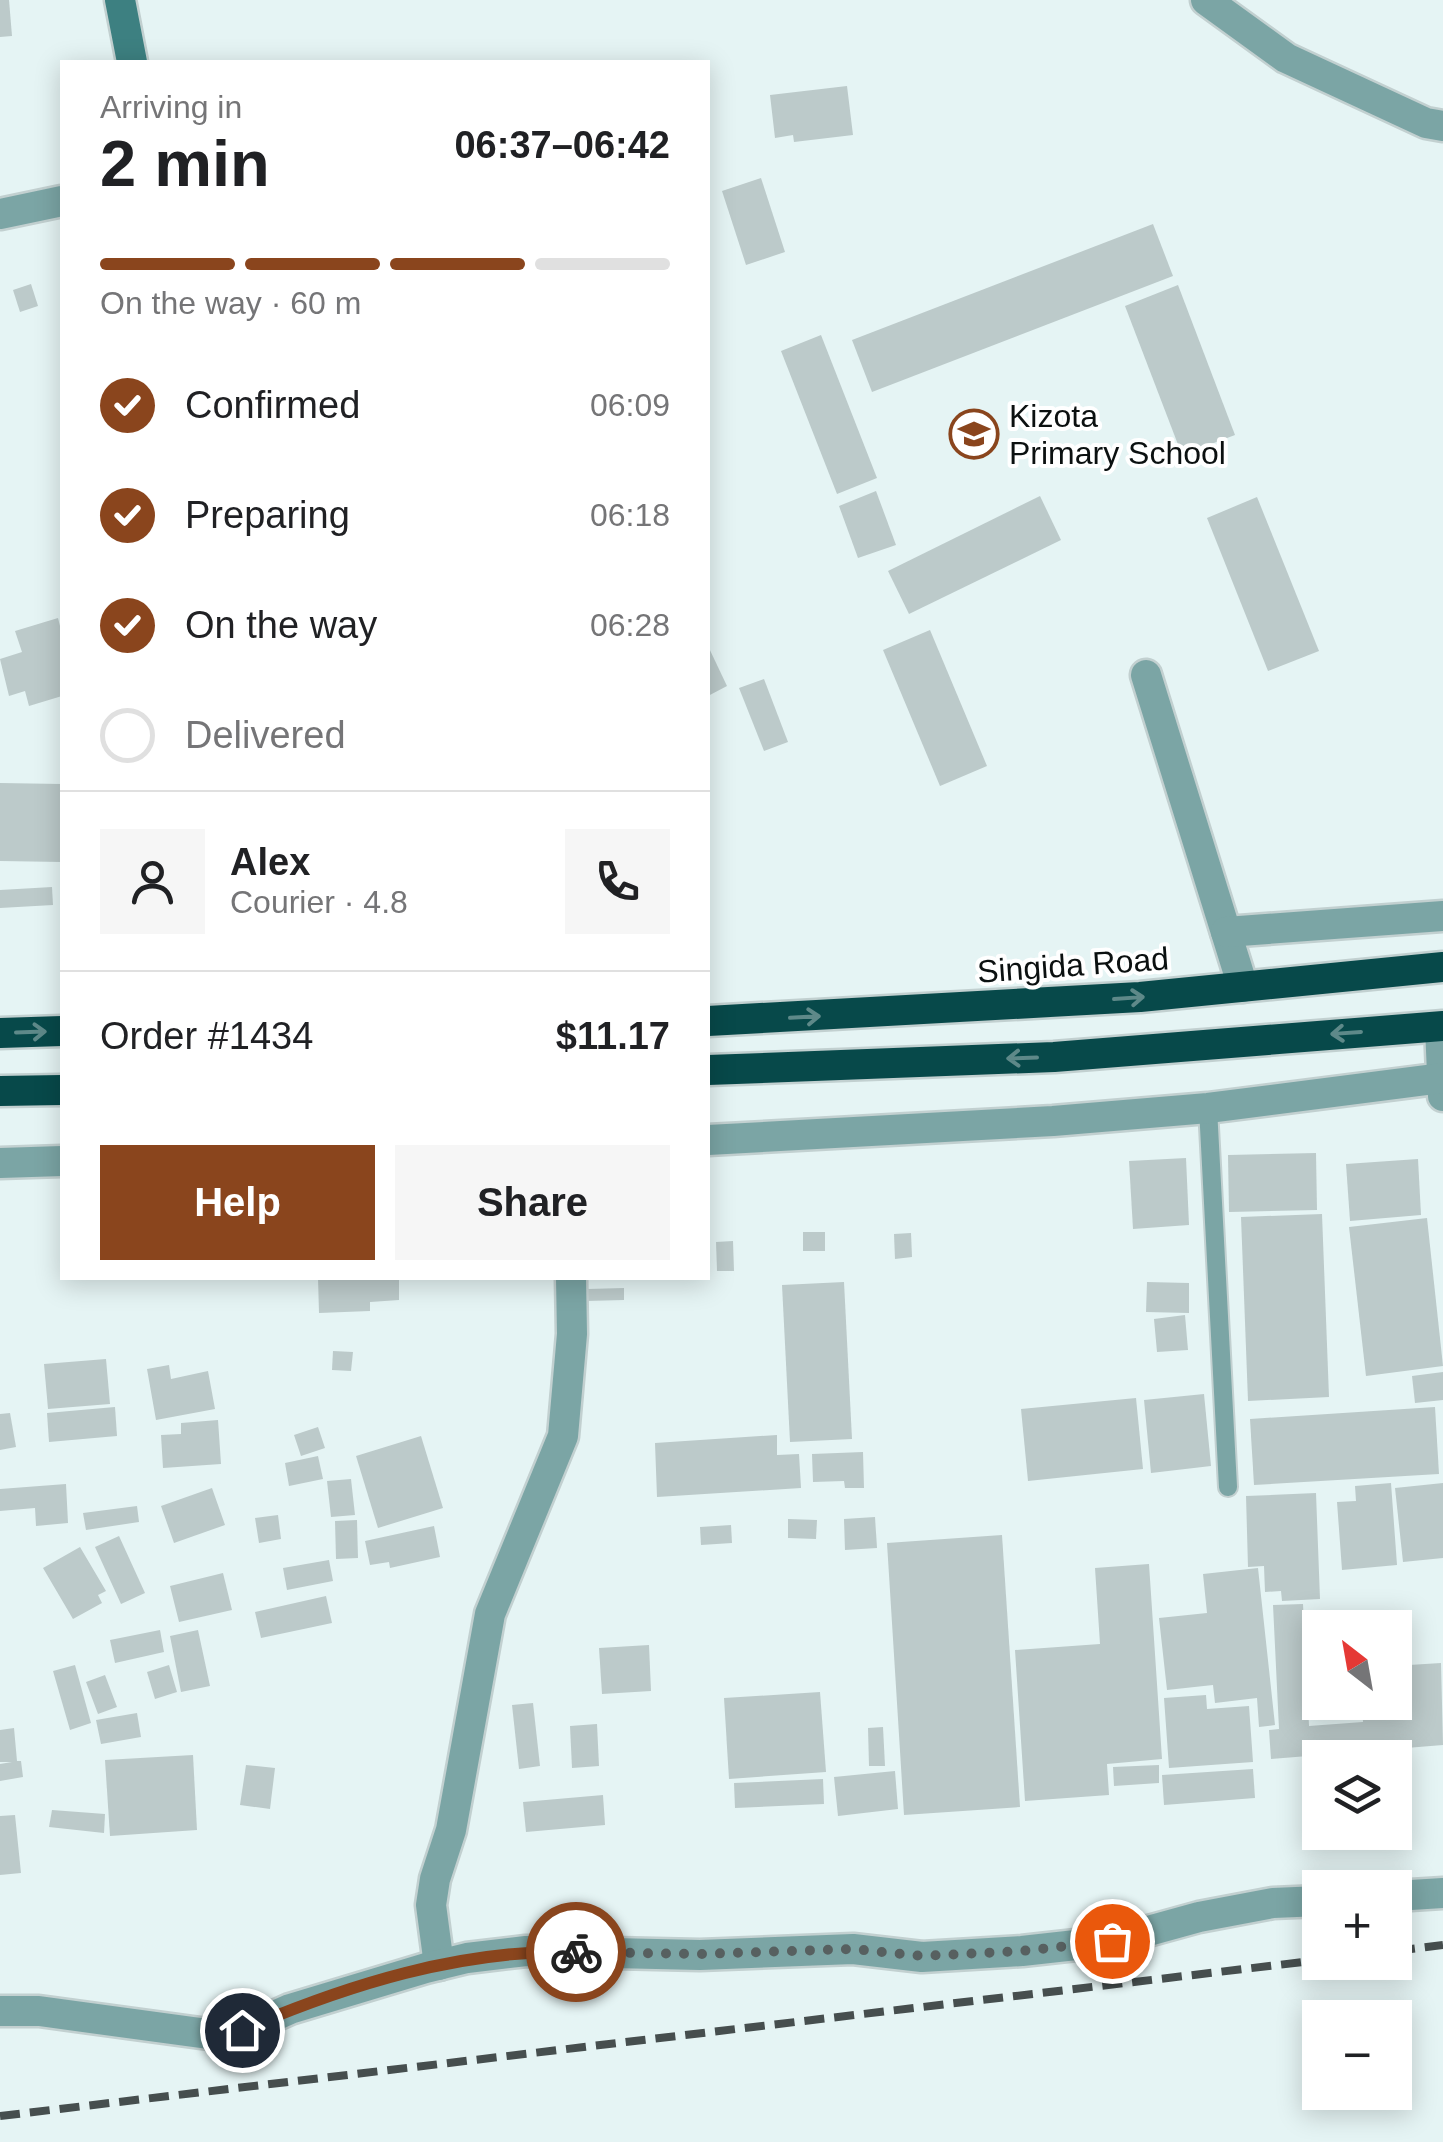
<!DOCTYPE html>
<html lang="en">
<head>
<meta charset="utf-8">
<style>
  :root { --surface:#fff; --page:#f6f6f6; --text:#202124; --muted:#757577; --line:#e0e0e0; --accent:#8a451d }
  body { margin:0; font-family:Helvetica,sans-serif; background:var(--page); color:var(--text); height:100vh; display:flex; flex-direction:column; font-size:38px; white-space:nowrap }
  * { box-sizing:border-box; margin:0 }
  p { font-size:32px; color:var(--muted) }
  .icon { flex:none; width:55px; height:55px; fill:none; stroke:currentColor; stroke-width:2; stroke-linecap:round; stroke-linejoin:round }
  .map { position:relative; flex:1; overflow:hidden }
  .drawer { position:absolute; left:60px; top:60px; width:650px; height:1220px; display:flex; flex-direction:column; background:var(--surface); border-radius:0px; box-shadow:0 5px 25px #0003 }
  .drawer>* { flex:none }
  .needle { width:65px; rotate:329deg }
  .tools { position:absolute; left:1302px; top:1610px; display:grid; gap:20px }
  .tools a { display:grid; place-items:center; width:110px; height:110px; border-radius:0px; background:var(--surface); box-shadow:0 5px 25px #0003; font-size:50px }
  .pin { position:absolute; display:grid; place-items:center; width:85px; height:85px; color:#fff; margin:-42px; border:5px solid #fff; border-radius:50%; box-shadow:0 2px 10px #0007 }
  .courier { position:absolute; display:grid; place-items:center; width:100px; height:100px; margin:-50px; border:8px solid #8a451d; border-radius:50%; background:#fff; color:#222; box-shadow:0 2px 12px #0007 }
  .summary em { font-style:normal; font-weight:700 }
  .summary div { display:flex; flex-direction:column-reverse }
  .summary { display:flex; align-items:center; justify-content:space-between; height:170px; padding:0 40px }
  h1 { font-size:65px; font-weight:700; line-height:75px }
  .bar { display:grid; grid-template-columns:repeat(4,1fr); gap:15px 10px; align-content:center; height:120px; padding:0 40px }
  .bar i { height:12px; border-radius:8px; background:var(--line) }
  .bar .selected { background:var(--accent) }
  .bar p { grid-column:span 4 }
  .line { display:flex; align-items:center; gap:25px; padding:0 40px; border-top:2px solid var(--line) }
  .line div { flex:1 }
  .round { display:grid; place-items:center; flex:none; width:105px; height:105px; border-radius:0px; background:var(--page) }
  ol { padding:0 40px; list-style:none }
  li { display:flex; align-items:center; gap:30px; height:110px }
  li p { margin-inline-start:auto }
  li .icon { padding:10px; border-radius:50%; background:var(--accent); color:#fff; stroke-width:4 }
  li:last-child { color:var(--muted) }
  li i { width:55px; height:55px; border:5px solid var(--line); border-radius:50% }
  .cta { display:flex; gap:20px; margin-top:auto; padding:20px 40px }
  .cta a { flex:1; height:115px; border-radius:0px; background:var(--accent); color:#fff; font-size:40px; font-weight:700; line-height:115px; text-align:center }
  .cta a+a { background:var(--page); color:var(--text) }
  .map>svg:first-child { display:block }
</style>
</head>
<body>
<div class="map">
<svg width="1443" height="2142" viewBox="0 0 1443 2142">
  <rect width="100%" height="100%" fill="#e5f4f4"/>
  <g fill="#bccaca">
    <polygon points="0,0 9,0 12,36 0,37"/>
    <polygon points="847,86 853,135 794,142 793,135 775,138 770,95"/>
    <polygon points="761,178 785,252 746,265 722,191"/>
    <polygon points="1153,224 1173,276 872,392 852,340"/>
    <polygon points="31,284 38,306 20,312 13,290"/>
    <polygon points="1178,285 1235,435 1182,455 1125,306"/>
    <polygon points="821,335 877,478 837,494 781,351"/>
    <polygon points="876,491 896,545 858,558 839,506"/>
    <polygon points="1040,496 1061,540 909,614 888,571"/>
    <polygon points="1257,497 1319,651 1268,671 1207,518"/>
    <polygon points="58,618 62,634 62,696 29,706 25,691 9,696 0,659 22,652 15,631"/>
    <polygon points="930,630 987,766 940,786 883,650"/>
    <polygon points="708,646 727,686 708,696"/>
    <polygon points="764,679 788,742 764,751 739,688"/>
    <polygon points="0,783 62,784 62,862 0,861"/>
    <polygon points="52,887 53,905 0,908 0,890"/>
    <polygon points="1316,1153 1317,1210 1229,1212 1228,1155"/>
    <polygon points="1186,1158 1189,1225 1133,1229 1129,1161"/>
    <polygon points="1418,1159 1421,1215 1350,1221 1346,1164"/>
    <polygon points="1322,1214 1329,1397 1248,1401 1241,1217"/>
    <polygon points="1427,1218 1443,1366 1366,1376 1349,1227"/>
    <rect x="803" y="1232" width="22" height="19"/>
    <polygon points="911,1233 912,1257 895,1259 894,1234"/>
    <polygon points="733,1241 734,1271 717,1271 716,1242"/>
    <polygon points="318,1278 399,1278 399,1300 370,1302 370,1311 319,1313"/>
    <polygon points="844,1282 852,1439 790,1442 782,1285"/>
    <polygon points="1147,1282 1189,1283 1189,1313 1146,1312"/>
    <polygon points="624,1288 624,1300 586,1301 587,1289"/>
    <polygon points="1185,1315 1188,1350 1157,1352 1154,1319"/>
    <polygon points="333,1351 353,1352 351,1371 332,1370"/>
    <polygon points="106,1359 110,1404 48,1409 44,1364"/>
    <polygon points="169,1365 171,1379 208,1371 215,1409 156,1420 147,1369"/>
    <polygon points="1443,1372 1443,1400 1415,1403 1412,1376"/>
    <polygon points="1204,1394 1211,1466 1151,1473 1144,1400"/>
    <polygon points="1136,1398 1143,1469 1028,1481 1021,1409"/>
    <polygon points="115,1407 117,1436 49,1442 47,1413"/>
    <polygon points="1435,1407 1439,1474 1254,1485 1250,1419"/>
    <polygon points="10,1413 16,1447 0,1450 0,1414"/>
    <polygon points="218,1420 221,1464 163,1468 161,1435 181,1434 181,1423"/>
    <polygon points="318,1427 325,1448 301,1456 294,1435"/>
    <polygon points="777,1435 777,1455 799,1454 801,1488 657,1497 655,1443"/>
    <polygon points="421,1436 443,1508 378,1528 356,1456"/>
    <polygon points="863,1452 864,1488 845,1488 844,1481 813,1482 812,1454"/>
    <polygon points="318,1456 323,1479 289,1486 285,1463"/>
    <polygon points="351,1479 355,1515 331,1517 327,1481"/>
    <polygon points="1391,1483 1397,1565 1342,1570 1337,1502 1356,1501 1355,1486"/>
    <polygon points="1443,1483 1443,1558 1403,1562 1395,1488"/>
    <polygon points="66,1484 68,1523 36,1526 35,1508 0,1511 0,1489"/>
    <polygon points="212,1488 225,1525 174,1543 161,1506"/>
    <polygon points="1316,1493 1320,1599 1282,1601 1281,1591 1265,1592 1264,1566 1248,1567 1246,1496"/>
    <polygon points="137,1506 139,1522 86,1530 83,1513"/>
    <polygon points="278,1515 281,1539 259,1543 255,1518"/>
    <polygon points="875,1517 877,1548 845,1550 844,1519"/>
    <polygon points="788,1519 817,1520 816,1539 788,1538"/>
    <polygon points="357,1520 358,1558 336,1559 335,1521"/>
    <polygon points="731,1525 732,1543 701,1545 700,1527"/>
    <polygon points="434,1526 440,1557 390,1568 389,1562 370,1565 365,1541"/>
    <polygon points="1002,1535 1020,1807 904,1815 887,1543"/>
    <polygon points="119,1536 145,1593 121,1604 95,1547"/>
    <polygon points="80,1547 106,1591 98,1595 102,1603 73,1619 43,1568"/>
    <polygon points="329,1560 333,1581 287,1590 283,1568"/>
    <polygon points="1149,1564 1162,1759 1107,1764 1109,1795 1025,1801 1015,1650 1100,1644 1095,1568"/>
    <polygon points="1258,1568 1275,1725 1259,1727 1257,1698 1215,1703 1213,1685 1167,1690 1159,1618 1207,1613 1203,1574"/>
    <polygon points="223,1573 232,1610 179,1622 170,1586"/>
    <polygon points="326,1596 332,1623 261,1638 255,1612"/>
    <polygon points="1303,1604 1309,1726 1363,1722 1362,1702 1395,1702 1395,1632 1407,1631 1409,1665 1441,1663 1443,1745 1271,1759 1269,1730 1279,1729 1273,1605"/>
    <polygon points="160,1630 164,1652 115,1663 110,1640"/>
    <polygon points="198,1630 210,1686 181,1692 170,1636"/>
    <polygon points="649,1645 651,1691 602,1694 599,1648"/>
    <polygon points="75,1665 91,1723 70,1730 53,1671"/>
    <polygon points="169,1665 177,1692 155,1699 147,1672"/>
    <polygon points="105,1675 117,1707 98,1714 86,1682"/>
    <polygon points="820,1692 826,1772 729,1779 724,1698"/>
    <polygon points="1206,1695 1207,1709 1249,1706 1253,1762 1169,1768 1164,1698"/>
    <polygon points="533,1703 540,1766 519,1769 512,1705"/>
    <polygon points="137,1713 141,1737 101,1744 96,1720"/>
    <polygon points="597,1724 599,1766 572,1768 570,1726"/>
    <polygon points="883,1727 885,1766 869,1766 868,1728"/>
    <polygon points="14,1728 17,1761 21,1761 23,1777 0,1781 0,1764 12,1762 0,1762 0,1730"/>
    <polygon points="193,1755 197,1830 110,1836 105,1760"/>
    <polygon points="246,1765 275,1768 270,1809 240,1805"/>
    <polygon points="1159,1765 1159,1783 1114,1786 1113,1767"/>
    <polygon points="1253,1769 1255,1798 1164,1805 1162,1775"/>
    <polygon points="895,1771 898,1809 838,1816 834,1777"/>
    <polygon points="823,1779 824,1804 735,1808 734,1783"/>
    <polygon points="603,1795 605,1825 526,1832 523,1802"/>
    <polygon points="52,1810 105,1814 104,1833 49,1827"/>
    <polygon points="15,1815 21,1873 0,1875 0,1816"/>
  </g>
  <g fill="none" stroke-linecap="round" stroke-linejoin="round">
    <g stroke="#c2d0d0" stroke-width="22">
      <polyline id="lane" points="1208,1108 1228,1487"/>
    </g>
    <g stroke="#c2d0d0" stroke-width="35">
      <g id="street">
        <polyline points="1206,0 1286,58 1426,123 1443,126"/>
        <polyline points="0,214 62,201"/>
        <polyline points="1146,675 1243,987"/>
        <polyline points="1226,932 1443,916"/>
        <polyline points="1440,1027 1443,1096"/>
        <polyline points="708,1140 1053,1121 1208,1108 1443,1078"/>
        <polyline points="0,1163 62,1161"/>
        <polyline points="1395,1896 1443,1893"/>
        <polyline points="439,1965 431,1905 435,1879 451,1830 490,1614 563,1436 572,1334 571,1278"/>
        <polyline points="0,2011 39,2011 208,2034 243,2030 290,2009 426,1968 467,1958 526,1951 700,1955 853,1949 922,1957 1022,1951 1112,1941 1199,1917 1273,1903 1320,1901"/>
      </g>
    </g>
    <g stroke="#c2d0d0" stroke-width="35">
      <polyline id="secondary" points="120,0 132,62"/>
    </g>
    <g stroke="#c2d0d0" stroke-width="35">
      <g id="highway">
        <polyline points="708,1021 1140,997 1443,967"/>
        <polyline points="0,1033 62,1031"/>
        <polyline points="708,1070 1054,1057 1443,1026"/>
        <polyline points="0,1091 62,1090"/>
      </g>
    </g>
    <use href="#lane" stroke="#7ba5a5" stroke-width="18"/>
    <use href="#street" stroke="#7ba5a5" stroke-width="30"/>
    <use href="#secondary" stroke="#3d8081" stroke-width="30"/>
    <use href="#highway" stroke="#07494a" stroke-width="30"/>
    <g stroke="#464e4e" stroke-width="8" stroke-dasharray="20 10" stroke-linecap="butt">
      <polyline points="1395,1951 1443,1945"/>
      <polyline points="0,2116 1320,1960"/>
    </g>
  </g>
  <defs><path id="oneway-shaft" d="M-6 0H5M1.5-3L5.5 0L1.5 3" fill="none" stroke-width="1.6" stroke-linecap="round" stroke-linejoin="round" transform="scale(2.5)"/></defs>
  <g stroke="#5e8989">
    <use href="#oneway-shaft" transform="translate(1129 998) rotate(-4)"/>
    <use href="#oneway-shaft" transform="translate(805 1017) rotate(-3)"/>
    <use href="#oneway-shaft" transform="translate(31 1032) rotate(-2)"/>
    <use href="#oneway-shaft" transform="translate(1346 1033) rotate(176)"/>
    <use href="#oneway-shaft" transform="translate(1022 1058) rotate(178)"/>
  </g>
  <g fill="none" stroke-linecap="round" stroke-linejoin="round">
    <polyline stroke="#576060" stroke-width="10" stroke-dasharray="0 18" points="576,1952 700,1954 853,1949 922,1956 1022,1951 1112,1941"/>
    <path stroke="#8a451d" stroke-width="12" d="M 242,2030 C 347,1985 461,1949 576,1952"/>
  </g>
  <defs>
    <g id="school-ring" transform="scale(2.5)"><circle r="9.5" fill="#fff" stroke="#8a451d" stroke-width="1.5"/><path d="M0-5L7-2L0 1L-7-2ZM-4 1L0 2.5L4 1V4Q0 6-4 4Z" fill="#8a451d"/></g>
  </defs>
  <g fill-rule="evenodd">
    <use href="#school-ring" x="974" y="434"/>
  </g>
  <g text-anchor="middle" stroke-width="8" stroke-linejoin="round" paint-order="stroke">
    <g font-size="32" fill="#0b1010" stroke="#fff" text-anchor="start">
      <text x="1009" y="427">Kizota<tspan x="1009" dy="37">Primary School</tspan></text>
    </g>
    <g font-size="32" fill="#0b1010" stroke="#fff">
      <text transform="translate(1073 965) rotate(-4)" y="11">Singida Road</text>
    </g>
  </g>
</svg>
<div class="tools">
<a><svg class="needle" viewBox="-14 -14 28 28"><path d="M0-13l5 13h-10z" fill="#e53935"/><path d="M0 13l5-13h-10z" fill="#757577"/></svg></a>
<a><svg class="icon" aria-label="layers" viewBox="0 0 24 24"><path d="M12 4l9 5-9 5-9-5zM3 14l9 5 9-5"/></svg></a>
<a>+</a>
<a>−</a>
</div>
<div class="pin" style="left:1112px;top:1941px;background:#ea580c"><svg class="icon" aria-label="bag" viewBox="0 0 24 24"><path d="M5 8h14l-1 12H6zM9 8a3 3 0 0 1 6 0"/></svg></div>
<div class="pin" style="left:242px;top:2030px;background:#1f2937"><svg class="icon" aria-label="home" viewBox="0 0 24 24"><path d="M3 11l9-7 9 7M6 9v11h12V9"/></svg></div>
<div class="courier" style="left:576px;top:1952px"><svg class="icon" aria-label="bike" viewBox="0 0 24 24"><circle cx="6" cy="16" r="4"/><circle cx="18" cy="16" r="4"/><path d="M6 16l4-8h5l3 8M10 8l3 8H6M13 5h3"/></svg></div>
<section class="drawer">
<div class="summary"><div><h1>2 min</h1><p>Arriving in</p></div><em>06:37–06:42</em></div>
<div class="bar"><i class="selected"></i><i class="selected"></i><i class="selected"></i><i></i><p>On the way · 60 m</p></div>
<ol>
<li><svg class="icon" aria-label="check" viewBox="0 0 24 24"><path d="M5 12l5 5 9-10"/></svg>Confirmed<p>06:09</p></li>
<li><svg class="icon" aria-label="check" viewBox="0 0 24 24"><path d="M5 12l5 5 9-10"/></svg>Preparing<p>06:18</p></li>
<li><svg class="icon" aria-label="check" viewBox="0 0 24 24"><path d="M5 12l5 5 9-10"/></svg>On the way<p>06:28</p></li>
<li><i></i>Delivered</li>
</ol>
<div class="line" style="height:180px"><a class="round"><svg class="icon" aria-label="person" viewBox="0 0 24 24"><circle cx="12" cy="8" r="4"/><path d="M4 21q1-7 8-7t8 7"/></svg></a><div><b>Alex</b><p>Courier · 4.8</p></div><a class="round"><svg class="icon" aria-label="phone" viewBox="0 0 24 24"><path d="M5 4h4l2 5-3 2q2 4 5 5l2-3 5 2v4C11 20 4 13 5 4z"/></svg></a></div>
<div class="line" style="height:130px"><div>Order #1434</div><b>$11.17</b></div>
<div class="cta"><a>Help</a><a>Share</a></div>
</section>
</div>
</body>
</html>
